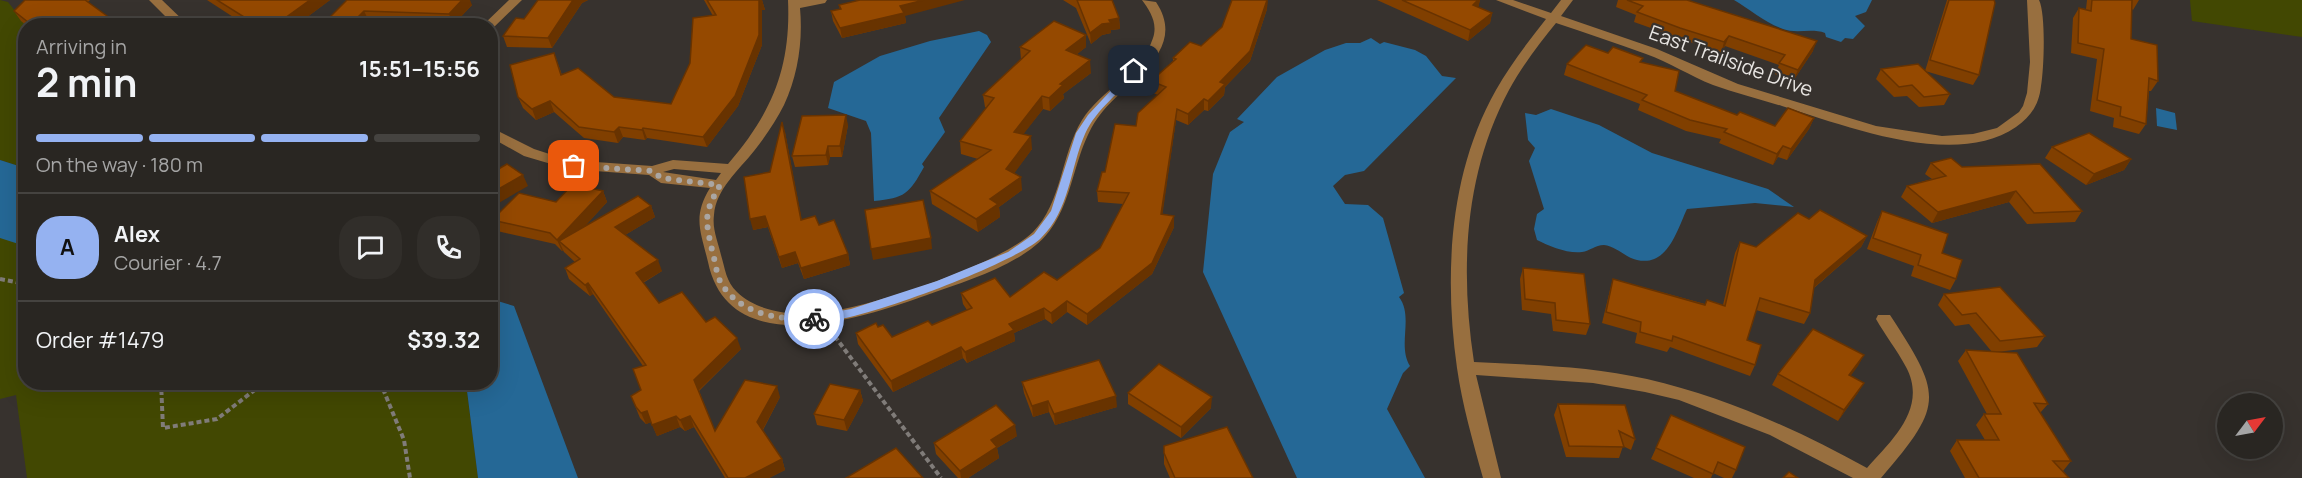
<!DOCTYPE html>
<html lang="en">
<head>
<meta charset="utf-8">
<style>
  :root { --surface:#292622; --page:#312e2a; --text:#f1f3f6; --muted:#a5a5a5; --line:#454340; --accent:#95b2f1 }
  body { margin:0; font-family:Manrope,sans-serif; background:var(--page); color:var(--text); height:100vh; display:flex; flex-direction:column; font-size:22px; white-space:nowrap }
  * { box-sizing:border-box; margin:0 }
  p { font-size:20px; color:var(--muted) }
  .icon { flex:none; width:33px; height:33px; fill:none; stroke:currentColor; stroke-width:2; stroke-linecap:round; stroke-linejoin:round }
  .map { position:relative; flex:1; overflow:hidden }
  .drawer { position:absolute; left:18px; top:18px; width:480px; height:372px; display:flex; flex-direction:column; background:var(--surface); border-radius:24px; box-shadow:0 6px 24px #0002,0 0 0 2px var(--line) }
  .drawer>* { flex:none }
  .needle { width:39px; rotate:58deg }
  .fabs { position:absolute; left:2217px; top:393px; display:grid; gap:12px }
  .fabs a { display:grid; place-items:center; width:66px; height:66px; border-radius:50%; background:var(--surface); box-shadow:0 6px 24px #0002,0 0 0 2px var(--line); font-size:30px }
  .pin { position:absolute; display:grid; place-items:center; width:51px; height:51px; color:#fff; margin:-26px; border-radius:12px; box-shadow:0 3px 9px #0006 }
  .courier { position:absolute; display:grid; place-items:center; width:60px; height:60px; margin:-30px; border:4px solid #95b2f1; border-radius:50%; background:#fff; color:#222; box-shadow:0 2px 8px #0007 }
  .summary em { font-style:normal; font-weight:700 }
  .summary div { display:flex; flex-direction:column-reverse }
  .summary { display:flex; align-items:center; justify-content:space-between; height:102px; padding:0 18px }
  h1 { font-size:39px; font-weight:700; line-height:45px }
  .bar { display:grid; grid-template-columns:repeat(4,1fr); gap:9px 6px; align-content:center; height:72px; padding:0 18px }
  .bar i { height:8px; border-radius:4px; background:var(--line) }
  .bar .current { background:var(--accent) }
  .bar p { grid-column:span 4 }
  .line { display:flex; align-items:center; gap:15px; padding:0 18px; border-top:2px solid var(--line) }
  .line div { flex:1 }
  .round { display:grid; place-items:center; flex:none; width:63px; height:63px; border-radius:24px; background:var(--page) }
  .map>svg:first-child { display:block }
</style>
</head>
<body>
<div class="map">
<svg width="2302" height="478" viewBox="0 0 2302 478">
  <rect width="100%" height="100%" fill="#37322e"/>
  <g fill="#424802">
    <polygon points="0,0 8,2 26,25 25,168 0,160"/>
    <polygon points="2190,0 2302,0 2302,37 2192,21"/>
    <polygon points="0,236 25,243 26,382 466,383 478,478 27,478 16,395 0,399"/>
  </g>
  <g fill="#256896">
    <path d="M 1734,0 L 1872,0 L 1866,12 L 1855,16 L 1865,26 L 1853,39 L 1845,38 L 1841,42 L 1826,37 L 1825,33 C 1812,28 1796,34 1783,29 C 1766,23 1749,9 1734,0 Z"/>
    <path d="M 979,31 L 987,35 L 991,42 L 939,118 L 945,132 L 922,164 L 924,167 C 909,194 905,198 874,201 L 871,133 L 866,121 L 828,108 L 834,82 L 880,56 L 930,41 Z"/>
    <path d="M 1371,38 L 1380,44 L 1384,42 L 1415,50 L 1426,56 L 1442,76 L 1456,78 L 1364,171 L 1345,175 L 1333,186 L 1345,204 L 1368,205 L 1383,218 L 1404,293 L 1399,297 C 1414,317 1397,345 1410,366 L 1403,373 L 1387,409 L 1425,478 L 1297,478 L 1203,272 L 1213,174 L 1230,132 L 1244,122 L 1237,119 L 1277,77 L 1325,50 L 1346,43 L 1360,43 Z"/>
    <polygon points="2156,108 2175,113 2177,130 2157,126"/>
    <path d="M 1551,109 L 1599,125 L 1652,153 L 1768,189 L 1794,207 L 1755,203 L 1687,209 C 1677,230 1668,267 1637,260 C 1626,258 1616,246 1604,245 C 1595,245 1590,251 1582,252 C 1568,254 1549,246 1537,240 L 1534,229 L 1537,214 L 1544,209 L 1529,161 L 1535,148 L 1528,140 L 1525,113 L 1536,115 Z"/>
    <polygon points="0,160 25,168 25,246 0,238"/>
    <polygon points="491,299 514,306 578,478 478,478 466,383 490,382"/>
  </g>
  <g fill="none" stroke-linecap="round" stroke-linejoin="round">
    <g stroke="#807c79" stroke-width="4" stroke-dasharray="5 3" stroke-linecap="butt">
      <polyline points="0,279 26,284"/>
      <polyline points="830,330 941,478"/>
      <polyline points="161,382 163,428 217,419 265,382"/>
      <polyline points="352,382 383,389 404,440 410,478"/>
    </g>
    <g fill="#986f3f" fill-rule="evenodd">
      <polygon points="149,0 162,0 189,26 175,26"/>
      <polygon points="509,0 522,0 492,29 490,29 490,26 482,26"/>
      <path d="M 788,0 L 827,0 L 825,3 L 800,8 C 803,41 798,75 784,105 C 776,121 765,137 754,151 C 739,170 716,189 714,215 C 712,229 718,242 721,255 C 725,268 726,282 737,292 C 756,310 783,314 809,314 C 856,313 1000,265 1033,232 C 1062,203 1061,154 1082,120 C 1101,90 1142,72 1153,38 C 1158,23 1150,11 1142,0 L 1156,2 C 1188,50 1130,79 1103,111 C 1068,152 1078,216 1031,249 C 1001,271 961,283 927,295 C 863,318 729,363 708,262 C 701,232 692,217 710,188 L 661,183 L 649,175 L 568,169 L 524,156 L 490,137 L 490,127 L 534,149 L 568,160 L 652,166 L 673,160 L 728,164 C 772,113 791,68 788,0 ZM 674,169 L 721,173 L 716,180 L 663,172 Z"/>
      <path d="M 1496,0 L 1513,0 L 1551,13 L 1561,0 L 1573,0 L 1561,16 L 1657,49 L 1738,84 L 1876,126 L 1942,136 L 1973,134 L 1997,128 L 2019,112 L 2023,106 L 2027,93 L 2030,62 L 2027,0 L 2039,0 C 2046,14 2044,69 2041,86 C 2039,105 2031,116 2016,127 C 1955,169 1846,126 1782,106 C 1759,99 1735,93 1713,85 C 1690,76 1669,62 1646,54 C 1616,43 1586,33 1556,23 C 1539,44 1522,66 1509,90 C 1464,174 1460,270 1474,362 C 1532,365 1590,366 1647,379 C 1725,397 1798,430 1867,468 C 1892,440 1928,408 1906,367 C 1897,350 1885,335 1876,319 L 1878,315 L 1890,315 C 1942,395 1945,404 1881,478 L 1853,478 L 1770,435 L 1679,400 L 1645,392 L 1593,383 L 1476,375 L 1501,478 L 1483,478 C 1473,442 1462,404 1457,368 C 1444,275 1449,173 1496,90 C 1510,65 1528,42 1546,19 Z"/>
    </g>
  </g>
  <g fill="#803f00">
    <polygon points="25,0 90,0 88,2 114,21 134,26 27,26 21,21 14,11"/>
    <polygon points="207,0 330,0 295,26 247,26"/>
    <polygon points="347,0 472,5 453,25 369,21 365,26 331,26 328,19"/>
    <polygon points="538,0 588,0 582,3 552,48 507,47 503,36 524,19"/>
    <polygon points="704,0 762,0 765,10 762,10 762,45 738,106 707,147 647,138 645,140 623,137 618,143 584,138 554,112 536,120 523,108 518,97 554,53 562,75 614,97 671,104 713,16"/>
    <polygon points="1063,0 1112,0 1119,18 1120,29 1111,30 1111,33 1102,35 1091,44 1076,8"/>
    <polygon points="1377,0 1480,0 1478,7 1492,13 1490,23 1468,41"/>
    <polygon points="1618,0 1687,0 1813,51 1793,81 1775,74 1779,65 1725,46 1721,53 1634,22 1636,15 1616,7"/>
    <polygon points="1947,0 1994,0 1979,75 1973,85 1925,71"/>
    <polygon points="2087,0 2139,0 2133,10 2132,9 2131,39 2158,81 2151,91 2149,91 2146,124 2139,134 2113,127 2114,118 2090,111 2097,59 2071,53 2073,18 2079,8 2086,9"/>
    <polygon points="839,5 905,16 906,23 842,38 833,21 831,11 840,9"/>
    <polygon points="1267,9 1250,61 1225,87 1224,95 1208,111 1204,110 1188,125 1176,120 1162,214 1174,216 1174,227 1152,274 1087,325 1067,312 1052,324 1045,319 1014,333 1015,341 967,363 963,358 893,392 858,344 856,333 878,327 892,337 932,325 967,310 963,304 961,293 1010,297 1057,280 1100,248 1123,204 1098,202 1097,191 1105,172 1136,126 1158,95 1151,92 1151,81 1173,61 1173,58 1201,46"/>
    <polygon points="1086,35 1086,47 1077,54 1091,73 1063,94 1064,98 1050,111 1043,109 1023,134 1032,149 1014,173 1022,190 999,207 1000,217 978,232 932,204 930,191 978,159 961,154 960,141 987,108 985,107 983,95 1021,60 1020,47"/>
    <polygon points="1608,53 1642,63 1675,91 1737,115 1775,126 1814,118 1809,129 1787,160 1778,157 1773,165 1719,143 1721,139 1686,131 1638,110 1640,104 1564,75 1567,64"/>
    <polygon points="1881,69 1950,94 1944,105 1919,107 1907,96 1894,97 1876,79"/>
    <polygon points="848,125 842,157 830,157 828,165 795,167 792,156"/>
    <polygon points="785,132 801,219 819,225 848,254 850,265 804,279 798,263 782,268 768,227 753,230 770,172"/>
    <polygon points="2052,147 2131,159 2124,170 2086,185 2045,158"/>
    <polygon points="1931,163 1962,167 2082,211 2075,222 2027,224 2009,202 1932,223 1901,197 1907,186 1932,179 1925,174"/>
    <polygon points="603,191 607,202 584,227 651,206 655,217 625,235 662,271 643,283 659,303 706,322 741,349 699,391 715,431 780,397 763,430 782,459 785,470 769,478 725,478 694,427 685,431 680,427 657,436 651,422 646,424 640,418 631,396 641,390 643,366 593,294 590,296 569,279 565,268 575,262 564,252 563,250 562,251 555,244 497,231 492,220 556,202"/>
    <polygon points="1882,211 1942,253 1956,279 1950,290 1911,276 1914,266 1867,249 1877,222"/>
    <polygon points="1809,219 1867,236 1861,247 1814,288 1810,313 1804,324 1756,310 1747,340 1755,365 1750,376 1670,347 1667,352 1635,343 1637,333 1602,323 1610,290 1613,279 1705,304 1723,305 1735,253 1740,242 1756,247"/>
    <polygon points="1523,268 1590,324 1586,335 1553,331 1551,314 1522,310 1520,279"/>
    <polygon points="1944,294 2045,336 2037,347 1997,352 2048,404 2040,413 2071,461 2063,471 2069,478 1965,478 1950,451 1957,440 1985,440 1976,425 1984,414 1987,414 1958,361 1966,350 1992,352 1969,324 1955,326 1938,305"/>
    <polygon points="1864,355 1850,376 1864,383 1857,394 1838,421 1772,385 1778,374"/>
    <polygon points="1022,382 1117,407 1055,425 1049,412 1033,417 1024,393"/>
    <polygon points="860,390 863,401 847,431 817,425 814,414"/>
    <polygon points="1128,393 1211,408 1181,438 1128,404"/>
    <polygon points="1558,404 1635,439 1631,450 1623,446 1619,458 1566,457 1554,415"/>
    <polygon points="1671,415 1736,470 1732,478 1724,478 1713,473 1711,478 1694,478 1651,459"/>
    <polygon points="1017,436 997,448 999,458 968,478 958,478 936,454 934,443"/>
    <polygon points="1164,446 1253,478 1170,478 1164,464"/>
  </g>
  <g fill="#683300">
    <polygon points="310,0 330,0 295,26 279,26 278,23"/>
    <polygon points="462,0 470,0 472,5 453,25 449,14"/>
    <polygon points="573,0 588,0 582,3 552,48 548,38"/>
    <polygon points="759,0 762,0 765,10 762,10 762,45 738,106 707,147 703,137"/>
    <polygon points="924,0 965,0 905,16 906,23 842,38 840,28 900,6"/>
    <polygon points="1268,0 1267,9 1250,61 1225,87 1224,95 1208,111 1208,101"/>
    <polygon points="1478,0 1480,0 1478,9 1473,5"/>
    <polygon points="364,11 369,21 365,26 358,26 355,20"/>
    <polygon points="1492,13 1490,23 1468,41 1470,30"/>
    <polygon points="1119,18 1120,29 1111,30 1111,33 1102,35 1091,44 1090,33 1109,20"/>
    <polygon points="1086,35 1086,47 1067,62 1066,50"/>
    <polygon points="1729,36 1725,46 1721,53 1724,42"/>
    <polygon points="1817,41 1813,51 1793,81 1798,70"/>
    <polygon points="1090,60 1091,73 1063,94 1064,98 1050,111 1049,98 1060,84"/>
    <polygon points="1042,96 1043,109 1015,145 1014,132"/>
    <polygon points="1204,99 1204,110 1188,125 1188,114"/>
    <polygon points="550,101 554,112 536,120 532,109"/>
    <polygon points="1177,109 1176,120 1161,225 1161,214"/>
    <polygon points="846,115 848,125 842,157 840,146"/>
    <polygon points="1814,118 1809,129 1787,160 1791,149"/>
    <polygon points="782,122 785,132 804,231 801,220"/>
    <polygon points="619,127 623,137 618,143 614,132"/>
    <polygon points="643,128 647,138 645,140 642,130"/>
    <polygon points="1031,136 1032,149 1008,182 1006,169"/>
    <polygon points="828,146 830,157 828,165 826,155"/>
    <polygon points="1783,146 1778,157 1773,165 1777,154"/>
    <polygon points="2131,159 2124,170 2086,185 2094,174"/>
    <polygon points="523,175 528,186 490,208 490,194"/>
    <polygon points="1021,177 1022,190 999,207 1000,217 978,232 976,219 990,199"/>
    <polygon points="603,191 607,202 566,247 559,241 563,250 562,251 557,240"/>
    <polygon points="2016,191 2009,202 1932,223 1938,212"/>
    <polygon points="651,206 655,217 620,238 615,227"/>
    <polygon points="765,216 768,227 753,230 750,219"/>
    <polygon points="1174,216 1174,227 1152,274 1087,325 1087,314"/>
    <polygon points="1867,236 1861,247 1810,291 1815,280"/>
    <polygon points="931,238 932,249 873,260 871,249"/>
    <polygon points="795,252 798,263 782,268 779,257"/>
    <polygon points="848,254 850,265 804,279 801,268"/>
    <polygon points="658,260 662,271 640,284 636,273"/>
    <polygon points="588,283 593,294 590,296 585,285"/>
    <polygon points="1067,301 1067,312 1052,324 1051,313"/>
    <polygon points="1044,308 1045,319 1014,333 1015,341 967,363 965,352 1009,324"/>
    <polygon points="737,338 741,349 698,391 694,380"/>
    <polygon points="961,347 963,358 893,392 891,381"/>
    <polygon points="1864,355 1858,366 1843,386 1849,375"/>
    <polygon points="1864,383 1857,394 1838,421 1844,410"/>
    <polygon points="777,386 780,397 761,433 757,422"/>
    <polygon points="860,390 863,401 847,431 844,420"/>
    <polygon points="1116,396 1117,407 1055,425 1054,414"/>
    <polygon points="1212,397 1211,408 1181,438 1181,427"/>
    <polygon points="1048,401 1049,412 1033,417 1032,406"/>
    <polygon points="647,411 652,422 646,424 641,413"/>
    <polygon points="676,416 680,427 657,436 652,425"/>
    <polygon points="690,416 694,427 685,431 680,420"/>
    <polygon points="1015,425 1017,436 997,448 999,458 968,478 961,478 960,471 991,440"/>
    <polygon points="782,459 785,470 769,478 745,478"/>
  </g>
  <g fill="#954900" stroke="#683300" stroke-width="1.5">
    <polygon points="25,0 85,0 114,21 122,18 134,26 33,26 14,11"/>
    <polygon points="217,0 310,0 278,23 244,17"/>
    <polygon points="347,0 462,0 449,14 364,11 355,20 328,19"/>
    <polygon points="538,0 573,0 548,38 503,36 516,18 524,19"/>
    <polygon points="707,0 759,0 759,35 735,96 703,137 643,128 642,130 619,127 614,132 579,127 550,101 532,109 518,97 510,65 554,53 561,75 578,68 614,97 671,104 690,63 693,18 716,15"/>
    <polygon points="860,0 924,0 900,6 904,13 840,28 831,11 841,9 839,5"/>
    <polygon points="1077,0 1112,0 1119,18 1109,20 1111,23 1102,24 1090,33"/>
    <polygon points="1232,0 1267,0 1250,51 1220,82 1225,84 1208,101 1204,99 1188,114 1177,109 1161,214 1174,216 1152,263 1087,314 1067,301 1051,313 1044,308 1009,324 1014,330 965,352 961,347 891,381 856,333 876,323 878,327 883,325 892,337 928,321 932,325 972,308 961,293 995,278 1010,297 1044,272 1057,280 1100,248 1129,193 1097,191 1102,172 1105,172 1115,124 1136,126 1138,113 1166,87 1151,81 1176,59 1173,58 1190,42 1201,46 1222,27"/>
    <polygon points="1402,0 1478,0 1473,5 1492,13 1470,30"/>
    <polygon points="1627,0 1687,0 1817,41 1798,70 1779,63 1785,55 1729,36 1724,42 1680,28 1637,12 1643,6"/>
    <polygon points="1949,0 1994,0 1995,3 1979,75 1930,60"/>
    <polygon points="2092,0 2132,0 2131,39 2157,45 2158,81 2149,78 2146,124 2120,116 2121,107 2097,100 2104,49 2078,43 2079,8 2091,11"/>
    <polygon points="1054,21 1086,35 1066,50 1090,60 1060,84 1063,85 1049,98 1042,96 1014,132 1031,136 1006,169 1021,177 990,199 998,204 976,219 930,191 991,150 960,141 994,98 983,95 1030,51 1020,47"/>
    <polygon points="1586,45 1608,53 1613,47 1643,58 1640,62 1679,71 1675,91 1737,115 1740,112 1775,126 1788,108 1814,118 1791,149 1783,146 1777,154 1724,132 1727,129 1690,120 1642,100 1647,95 1567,64"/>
    <polygon points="1918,64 1950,94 1924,97 1912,85 1899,87 1881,69"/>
    <polygon points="846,115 840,146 828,146 826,155 792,156 802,116"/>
    <polygon points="782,122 801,220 815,216 819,225 834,220 848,254 801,268 795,252 779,257 765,216 750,219 744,177 770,172"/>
    <polygon points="2089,133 2131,159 2094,174 2052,147"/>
    <polygon points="1951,158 1962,167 2040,164 2082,211 2034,213 2016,191 1938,212 1907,186 1946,176 1931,163"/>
    <polygon points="507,164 523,175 490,194 490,174"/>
    <polygon points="573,184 603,191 557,240 550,233 492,220 519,193 556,202"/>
    <polygon points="638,196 651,206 615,227 658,260 636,273 659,303 682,292 706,322 715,317 737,338 694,380 715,431 745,380 777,386 757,422 782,459 745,478 728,478 690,416 680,420 676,416 652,425 647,411 641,413 636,407 631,396 641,390 633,369 646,365 588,283 585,285 565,268 580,259 559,241"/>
    <polygon points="923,200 931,238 871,249 865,210"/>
    <polygon points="1820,210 1867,236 1815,280 1810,313 1760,298 1747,340 1761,345 1755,365 1673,336 1672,341 1640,332 1641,322 1606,312 1613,279 1705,305 1707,300 1725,306 1740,242 1756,247 1798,213 1809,219"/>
    <polygon points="1882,211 1948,234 1942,253 1962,260 1956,279 1918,265 1921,255 1873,238"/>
    <polygon points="1523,268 1584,274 1590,324 1556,320 1555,303 1525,299"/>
    <polygon points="2000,287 2045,336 2000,341 1976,313 1962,315 1944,294"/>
    <polygon points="1813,329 1864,355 1849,375 1864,383 1844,410 1778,374"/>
    <polygon points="1966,350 2017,353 2048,404 2034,403 2071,461 2053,461 2069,478 1979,478 1957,440 1999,440 1984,414 2001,414"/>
    <polygon points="1099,360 1116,396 1054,414 1048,401 1032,406 1022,382"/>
    <polygon points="1159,364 1212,397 1181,427 1128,393"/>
    <polygon points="830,384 860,390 844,420 814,414"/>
    <polygon points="1558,404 1625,405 1635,439 1619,431 1624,447 1569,446"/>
    <polygon points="996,405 1015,425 991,440 997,447 960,471 934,443"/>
    <polygon points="1671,415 1745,447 1736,470 1718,462 1713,474 1656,448"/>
    <polygon points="1227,427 1253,478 1175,478 1164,453 1164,446"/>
    <polygon points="896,448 923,478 846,478"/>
    <polygon points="1789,472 1798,478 1783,478"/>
  </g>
  <path fill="#95b2f1" d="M 1131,69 L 1138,71 C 1122,91 1096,109 1085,134 C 1070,168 1070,210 1041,238 C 1017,263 842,329 811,322 L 811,316 L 851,309 L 937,281 L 1008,252 L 1034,234 L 1051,211 L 1076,133 L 1088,115 Z"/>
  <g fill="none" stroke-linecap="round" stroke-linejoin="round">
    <path stroke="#aaa6a3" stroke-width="6" stroke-dasharray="0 10.8" d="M 574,166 L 653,171 L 661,178 L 720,185 C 704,213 705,219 712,250 C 715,260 716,272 720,281 C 738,315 781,320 814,319"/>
  </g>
  <g text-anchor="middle" stroke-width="4.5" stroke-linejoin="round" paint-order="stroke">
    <g font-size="20" fill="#e8e5e2" stroke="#37322e">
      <text transform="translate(1731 61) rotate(20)" y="7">East Trailside Drive</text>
    </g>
  </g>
</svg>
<div class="fabs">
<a><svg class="needle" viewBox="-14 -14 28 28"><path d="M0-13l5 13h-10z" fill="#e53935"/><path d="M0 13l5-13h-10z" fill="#a5a5a5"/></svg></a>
</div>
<div class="pin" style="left:574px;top:166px;background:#ea580c"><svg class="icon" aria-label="bag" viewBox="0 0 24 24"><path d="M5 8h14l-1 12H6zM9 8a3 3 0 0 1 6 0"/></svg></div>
<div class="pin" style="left:1134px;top:71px;background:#1f2937"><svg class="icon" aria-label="home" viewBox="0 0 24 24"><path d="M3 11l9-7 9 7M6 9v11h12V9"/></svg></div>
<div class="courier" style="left:814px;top:319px"><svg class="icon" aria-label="bike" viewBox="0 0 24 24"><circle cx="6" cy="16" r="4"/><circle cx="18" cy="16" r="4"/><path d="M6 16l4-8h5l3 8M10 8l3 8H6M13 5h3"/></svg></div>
<section class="drawer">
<div class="summary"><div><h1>2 min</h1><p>Arriving in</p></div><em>15:51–15:56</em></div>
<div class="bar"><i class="current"></i><i class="current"></i><i class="current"></i><i></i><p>On the way · 180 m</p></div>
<div class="line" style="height:108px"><b class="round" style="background:var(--accent);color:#111">A</b><div><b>Alex</b><p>Courier · 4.7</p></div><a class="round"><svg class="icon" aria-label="chat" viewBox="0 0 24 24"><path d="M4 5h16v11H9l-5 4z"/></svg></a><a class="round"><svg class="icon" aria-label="phone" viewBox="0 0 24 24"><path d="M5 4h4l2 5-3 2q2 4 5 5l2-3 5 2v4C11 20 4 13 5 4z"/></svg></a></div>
<div class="line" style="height:78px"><div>Order #1479</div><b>$39.32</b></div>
</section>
</div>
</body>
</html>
